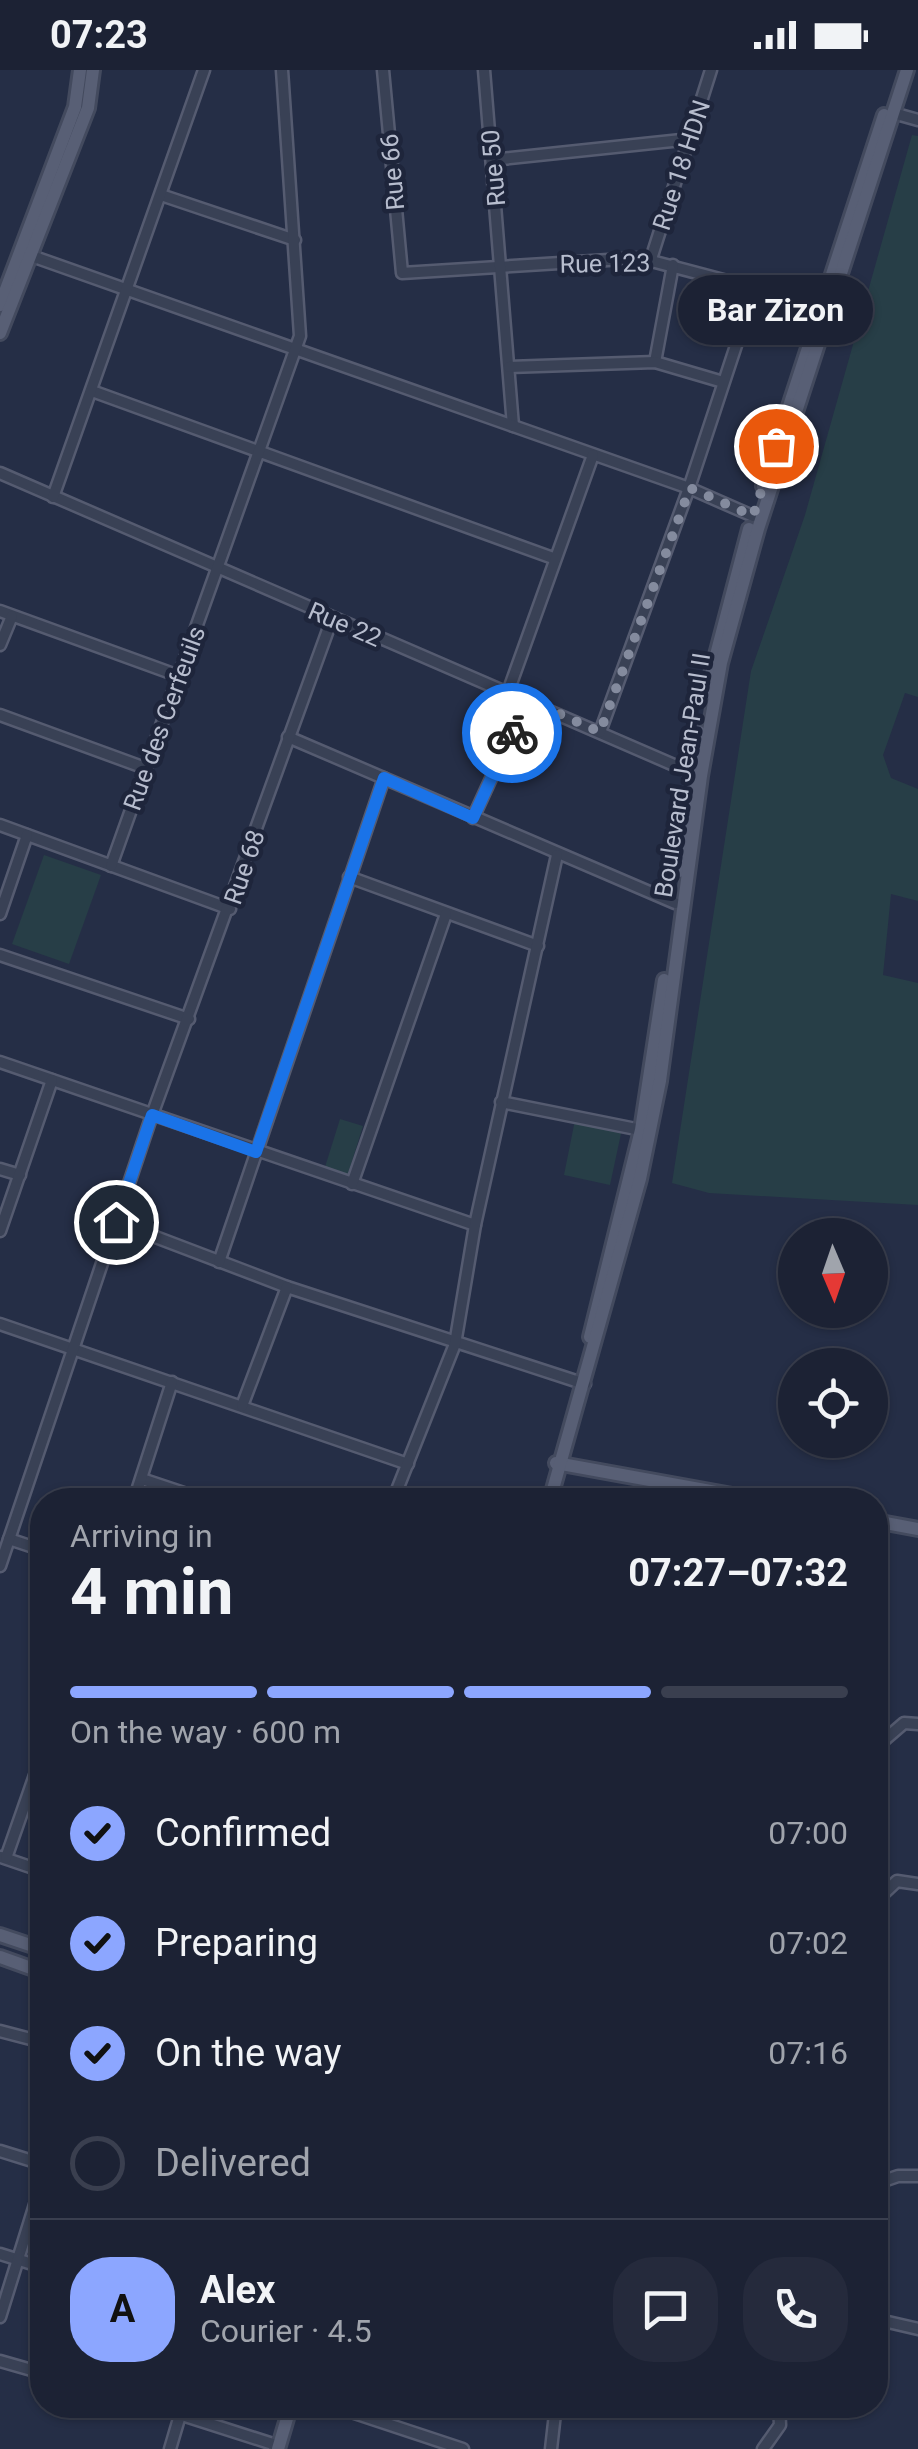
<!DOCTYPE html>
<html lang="en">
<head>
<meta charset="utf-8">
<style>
  :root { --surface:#1c2234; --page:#252a3c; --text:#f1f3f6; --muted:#a0a4ac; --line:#3a3f4f; --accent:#8ca6ff }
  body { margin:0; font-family:Roboto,sans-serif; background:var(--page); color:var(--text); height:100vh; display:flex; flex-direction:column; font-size:38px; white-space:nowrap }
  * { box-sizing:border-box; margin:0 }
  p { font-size:32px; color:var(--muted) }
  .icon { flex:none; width:55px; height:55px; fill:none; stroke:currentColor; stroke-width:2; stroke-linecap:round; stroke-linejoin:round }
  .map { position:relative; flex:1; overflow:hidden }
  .panel { position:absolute; left:30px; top:1418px; width:858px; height:930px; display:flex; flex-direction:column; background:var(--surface); border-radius:40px; box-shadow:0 2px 8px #0004,0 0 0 2px var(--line) }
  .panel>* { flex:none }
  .needle { width:65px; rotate:178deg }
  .controls { position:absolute; left:778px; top:1148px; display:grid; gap:20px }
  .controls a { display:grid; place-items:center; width:110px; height:110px; border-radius:50%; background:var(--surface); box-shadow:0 2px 8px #0004,0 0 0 2px var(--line); font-size:50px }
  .pin { position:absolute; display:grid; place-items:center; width:85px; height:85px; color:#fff; margin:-42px; border:5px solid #fff; border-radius:50%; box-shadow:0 2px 10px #0007 }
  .courier { position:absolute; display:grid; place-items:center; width:100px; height:100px; margin:-50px; border:8px solid #1a73e8; border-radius:50%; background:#fff; color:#222; box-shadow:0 2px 12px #0007 }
  .bubble { position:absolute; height:70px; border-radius:35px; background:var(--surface); box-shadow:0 2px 8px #0004,0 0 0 2px var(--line); font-size:32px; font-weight:700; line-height:70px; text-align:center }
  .head em { font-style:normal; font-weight:700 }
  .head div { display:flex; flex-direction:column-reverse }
  .head { display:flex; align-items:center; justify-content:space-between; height:170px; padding:0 40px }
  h1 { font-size:65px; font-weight:700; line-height:75px }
  .bar { display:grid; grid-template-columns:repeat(4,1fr); gap:15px 10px; align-content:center; height:120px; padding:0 40px }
  .bar i { height:12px; border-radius:8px; background:var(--line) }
  .bar .active { background:var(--accent) }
  .bar p { grid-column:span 4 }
  .line { display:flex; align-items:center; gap:25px; padding:0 40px; border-top:2px solid var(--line) }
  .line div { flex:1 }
  .round { display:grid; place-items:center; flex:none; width:105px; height:105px; border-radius:40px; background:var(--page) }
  ol { padding:0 40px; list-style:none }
  li { display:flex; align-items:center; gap:30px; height:110px }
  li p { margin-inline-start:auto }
  li .icon { padding:10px; border-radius:50%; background:var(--accent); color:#111; stroke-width:4 }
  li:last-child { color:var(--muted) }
  li i { width:55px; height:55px; border:5px solid var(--line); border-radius:50% }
  .status { display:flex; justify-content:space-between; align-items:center; height:70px; padding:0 50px; background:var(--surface); direction:ltr }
  .status svg { height:28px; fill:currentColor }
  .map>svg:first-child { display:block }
</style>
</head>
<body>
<div class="status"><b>07:23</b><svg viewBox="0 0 49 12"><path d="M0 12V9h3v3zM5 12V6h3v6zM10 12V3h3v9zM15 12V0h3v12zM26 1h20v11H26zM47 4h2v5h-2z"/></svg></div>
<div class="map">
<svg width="918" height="2379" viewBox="0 0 918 2379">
  <rect width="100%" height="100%" fill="#252e46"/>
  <g fill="#273e47">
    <polygon points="912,65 918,66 918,627 905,623 883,685 891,708 918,719 918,831 891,824 883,905 918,913 918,1135 709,1123 672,1113 751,601 805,445"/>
    <polygon points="44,785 101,805 69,894 12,874"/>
    <polygon points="340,1049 363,1056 348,1104 325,1097"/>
    <polygon points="575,1050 622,1059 610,1115 564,1105"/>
  </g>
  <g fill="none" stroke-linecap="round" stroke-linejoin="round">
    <g stroke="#555b70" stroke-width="15">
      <g id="minor">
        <polyline points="383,0 402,203 640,188 822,236"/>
        <polyline points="484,0 513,356"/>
        <polyline points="893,43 918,50"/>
        <polyline points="492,90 691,69"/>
        <polyline points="161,125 295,170"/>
        <polyline points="26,184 689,418 753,446"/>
        <polyline points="651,189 711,0"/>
        <polyline points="655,292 673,195"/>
        <polyline points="509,297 655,292 723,312"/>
        <polyline points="92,321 553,488"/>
        <polyline points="0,403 697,705"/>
        <polyline points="53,427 204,0"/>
        <polyline points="0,541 179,606"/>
        <polyline points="0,575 12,546"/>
        <polyline points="508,622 593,385"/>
        <polyline points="0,645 145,698"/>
        <polyline points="600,662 689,418 755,218"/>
        <polyline points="288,667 675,833"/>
        <polyline points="473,748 527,630"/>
        <polyline points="0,755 230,839"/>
        <polyline points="111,796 300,266 282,0"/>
        <polyline points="349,807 538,876"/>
        <polyline points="0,844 27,765"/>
        <polyline points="0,885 189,949"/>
        <polyline points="0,992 475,1155"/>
        <polyline points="501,1032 641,1060"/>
        <polyline points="0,1099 20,1105"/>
        <polyline points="352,1114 446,844"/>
        <polyline points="116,1152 287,1217 585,1314"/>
        <polyline points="0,1161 52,1010"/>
        <polyline points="219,1192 384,708"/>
        <polyline points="0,1254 408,1394"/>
        <polyline points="242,1336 287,1217"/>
        <polyline points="142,1409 205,1430"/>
        <polyline points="134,1430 172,1312"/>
        <polyline points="393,1430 455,1274 475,1155 557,785"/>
        <polyline points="9,1469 42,1480"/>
        <polyline points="0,1496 152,1045 332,549"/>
        <polyline points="875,1678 904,1653 918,1654"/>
        <polyline points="1,1787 42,1801"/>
        <polyline points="6,1788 42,1685"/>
        <polyline points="875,1858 882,1825 897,1811 918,1814"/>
        <polyline points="0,1961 42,1972"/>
        <polyline points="0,2081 42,2094"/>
        <polyline points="875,2114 898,2106 918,2106"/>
        <polyline points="0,2184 42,2197"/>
        <polyline points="0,2247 42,2112"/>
        <polyline points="875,2249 918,2259"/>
        <polyline points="0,2291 42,2303"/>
        <polyline points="151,2335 279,2376"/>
        <polyline points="330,2335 463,2379"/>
        <polyline points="170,2379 183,2335"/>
        <polyline points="551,2379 556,2335"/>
        <polyline points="763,2379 780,2355 779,2335"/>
      </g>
    </g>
    <g stroke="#434a5e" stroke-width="18">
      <g id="major">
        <polyline points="0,235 75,37 80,0"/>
        <polyline points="0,263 88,38 93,0"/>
        <polyline points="763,416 884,45"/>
        <polyline points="706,623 749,459"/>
        <polyline points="679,801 699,662"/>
        <polyline points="590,1267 641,1060 664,910"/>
        <polyline points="556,1393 760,1430"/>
        <polyline points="550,1430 640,1109 660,1011 701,706 721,593 758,459 907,0"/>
        <polyline points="875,1451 918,1459"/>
        <polyline points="0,1865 42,1879"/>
        <polyline points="0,1887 42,1902"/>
        <polyline points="278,2379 291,2335"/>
      </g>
    </g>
    <use href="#minor" stroke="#394155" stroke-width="10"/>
    <use href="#major" stroke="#585f75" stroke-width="12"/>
  </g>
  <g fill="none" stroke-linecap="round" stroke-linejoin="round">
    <polyline stroke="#848b9e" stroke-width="10" stroke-dasharray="0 18" points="512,663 528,630 600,662 690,418 753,446 776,376"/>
    <polyline stroke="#1a73e8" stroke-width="12" points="116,1152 152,1045 256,1082 384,708 473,748 512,663"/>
  </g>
  <g text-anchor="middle" stroke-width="9" stroke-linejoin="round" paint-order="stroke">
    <g font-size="25" fill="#b7bdce" stroke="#1e253b">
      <text transform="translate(681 95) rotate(-72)" y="9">Rue 18 HDN</text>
      <text transform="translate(493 98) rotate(-95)" y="9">Rue 50</text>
      <text transform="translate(392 102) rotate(-95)" y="9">Rue 66</text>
      <text transform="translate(605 193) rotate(-1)" y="9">Rue 123</text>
      <text transform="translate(345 554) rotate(23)" y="9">Rue 22</text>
      <text transform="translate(164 648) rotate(-70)" y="9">Rue des Cerfeuils</text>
      <text transform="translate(682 705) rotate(-81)" y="9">Boulevard Jean-Paul II</text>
      <text transform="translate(244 797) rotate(-71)" y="9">Rue 68</text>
    </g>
  </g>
</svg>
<div class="controls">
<a><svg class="needle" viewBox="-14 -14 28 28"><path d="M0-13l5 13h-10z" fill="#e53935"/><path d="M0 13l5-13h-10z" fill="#a0a4ac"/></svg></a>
<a><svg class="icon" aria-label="locate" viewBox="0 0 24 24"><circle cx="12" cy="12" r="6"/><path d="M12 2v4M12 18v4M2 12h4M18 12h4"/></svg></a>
</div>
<div class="pin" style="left:776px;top:376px;background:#ea580c"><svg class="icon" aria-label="bag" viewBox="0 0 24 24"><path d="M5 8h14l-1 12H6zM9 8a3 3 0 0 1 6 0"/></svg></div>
<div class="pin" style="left:116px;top:1152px;background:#1f2937"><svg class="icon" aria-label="home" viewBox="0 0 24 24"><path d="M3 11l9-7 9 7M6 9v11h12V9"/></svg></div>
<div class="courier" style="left:512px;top:663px"><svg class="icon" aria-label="bike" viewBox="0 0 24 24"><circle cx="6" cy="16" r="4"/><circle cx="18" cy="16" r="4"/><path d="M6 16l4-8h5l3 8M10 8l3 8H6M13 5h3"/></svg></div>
<div class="bubble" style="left:678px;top:205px;width:195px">Bar Zizon</div>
<section class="panel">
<div class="head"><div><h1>4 min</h1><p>Arriving in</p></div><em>07:27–07:32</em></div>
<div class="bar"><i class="active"></i><i class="active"></i><i class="active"></i><i></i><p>On the way · 600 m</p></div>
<ol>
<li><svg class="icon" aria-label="check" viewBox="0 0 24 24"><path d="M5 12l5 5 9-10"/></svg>Confirmed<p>07:00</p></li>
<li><svg class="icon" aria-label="check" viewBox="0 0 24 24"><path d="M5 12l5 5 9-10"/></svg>Preparing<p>07:02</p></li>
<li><svg class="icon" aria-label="check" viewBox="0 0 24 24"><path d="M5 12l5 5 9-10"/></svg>On the way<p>07:16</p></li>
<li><i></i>Delivered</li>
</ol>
<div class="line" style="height:180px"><b class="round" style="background:var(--accent);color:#111">A</b><div><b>Alex</b><p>Courier · 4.5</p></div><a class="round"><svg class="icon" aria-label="chat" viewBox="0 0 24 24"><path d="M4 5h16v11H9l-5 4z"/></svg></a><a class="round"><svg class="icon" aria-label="phone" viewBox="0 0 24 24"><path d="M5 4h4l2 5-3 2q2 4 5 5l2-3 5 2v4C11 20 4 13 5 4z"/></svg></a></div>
</section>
</div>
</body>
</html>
